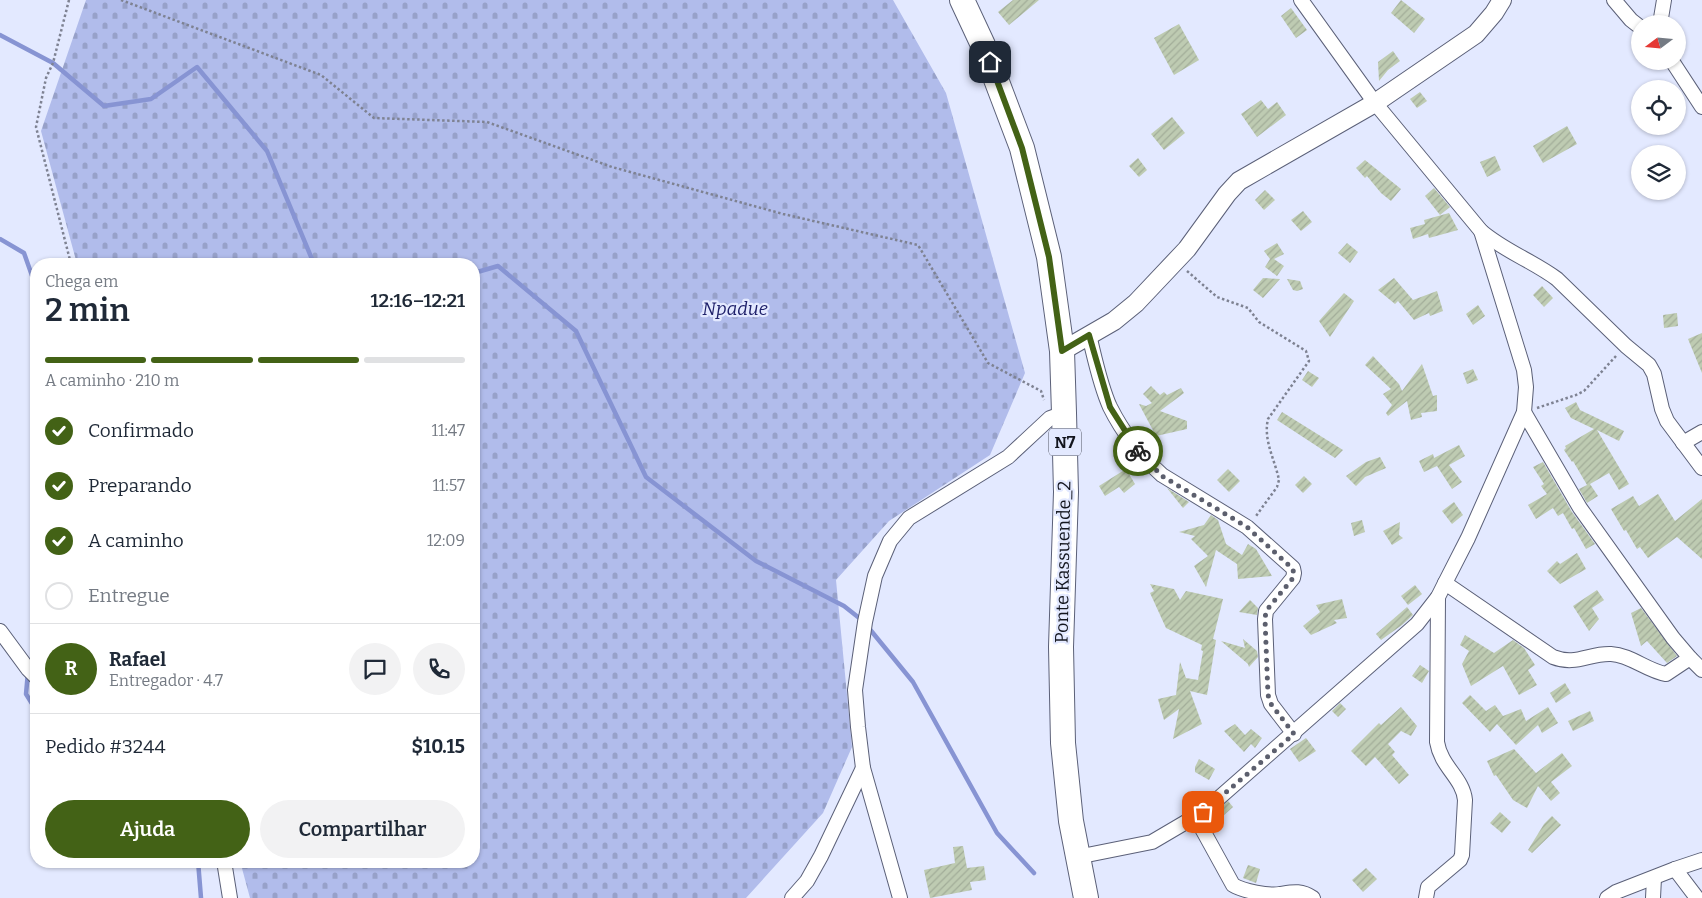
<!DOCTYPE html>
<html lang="pt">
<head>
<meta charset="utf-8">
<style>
  :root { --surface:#fff; --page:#f2f2f3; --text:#1f2937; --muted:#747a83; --line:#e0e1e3; --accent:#436216 }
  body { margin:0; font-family:Bitter,serif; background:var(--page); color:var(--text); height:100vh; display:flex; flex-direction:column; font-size:19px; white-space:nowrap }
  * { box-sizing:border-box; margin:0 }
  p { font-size:16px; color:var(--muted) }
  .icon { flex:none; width:28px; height:28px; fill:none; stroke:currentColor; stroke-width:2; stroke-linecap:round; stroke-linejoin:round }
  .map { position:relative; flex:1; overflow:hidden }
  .side { position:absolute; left:30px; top:258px; width:450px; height:610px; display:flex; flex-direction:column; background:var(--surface); border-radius:20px; box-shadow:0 1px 4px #0004 }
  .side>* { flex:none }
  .needle { width:32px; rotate:254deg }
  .tools { position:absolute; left:1631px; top:15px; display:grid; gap:10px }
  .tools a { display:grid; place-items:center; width:55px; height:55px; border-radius:50%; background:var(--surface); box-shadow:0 1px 4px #0004; font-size:25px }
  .pin { position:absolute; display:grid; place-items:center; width:42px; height:42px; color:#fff; margin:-21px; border-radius:10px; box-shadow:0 2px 8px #0006 }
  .courier { position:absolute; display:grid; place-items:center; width:50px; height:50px; margin:-25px; border:4px solid #436216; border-radius:50%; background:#fff; color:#222; box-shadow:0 1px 6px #0007 }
  .head em { font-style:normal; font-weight:600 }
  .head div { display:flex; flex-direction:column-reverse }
  .head { display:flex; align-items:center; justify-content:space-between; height:85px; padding:0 15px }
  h1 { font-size:32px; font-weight:600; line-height:38px }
  .bar { display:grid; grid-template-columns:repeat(4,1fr); gap:8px 5px; align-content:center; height:60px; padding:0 15px }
  .bar i { height:6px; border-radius:4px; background:var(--line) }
  .bar .active { background:var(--accent) }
  .bar p { grid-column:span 4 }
  .line { display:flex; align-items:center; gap:12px; padding:0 15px; border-top:1px solid var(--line) }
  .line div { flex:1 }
  .round { display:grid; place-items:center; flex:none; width:52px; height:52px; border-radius:26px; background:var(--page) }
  ol { padding:0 15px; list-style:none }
  li { display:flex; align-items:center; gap:15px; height:55px }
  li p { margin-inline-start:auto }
  li .icon { padding:5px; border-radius:50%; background:var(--accent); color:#fff; stroke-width:4 }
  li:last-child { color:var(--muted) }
  li i { width:28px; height:28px; border:2px solid var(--line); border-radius:50% }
  .primary-button { display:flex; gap:10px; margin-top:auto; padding:10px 15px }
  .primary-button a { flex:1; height:58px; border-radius:30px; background:var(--accent); color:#fff; font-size:20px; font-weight:600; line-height:58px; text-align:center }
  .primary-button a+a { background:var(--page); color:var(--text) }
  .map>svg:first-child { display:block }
</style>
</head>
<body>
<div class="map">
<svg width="1702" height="898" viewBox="0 0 1702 898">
  <defs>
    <pattern id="cemetery-stones" width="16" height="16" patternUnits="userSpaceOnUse" patternTransform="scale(1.25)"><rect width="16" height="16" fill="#b1bceb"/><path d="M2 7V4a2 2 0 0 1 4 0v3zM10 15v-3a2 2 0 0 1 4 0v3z" fill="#97a1c9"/></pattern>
    <pattern id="building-hatch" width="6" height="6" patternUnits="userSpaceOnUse" patternTransform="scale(1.25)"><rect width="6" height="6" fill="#becbb2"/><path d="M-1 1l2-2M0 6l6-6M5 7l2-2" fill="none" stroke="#a2ad99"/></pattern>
  </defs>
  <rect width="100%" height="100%" fill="#e3e9ff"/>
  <polygon fill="url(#cemetery-stones)" points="86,0 893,0 946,93 1025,373 990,455 889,521 836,580 852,747 823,813 746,898 250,898 240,861 474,861 474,264 77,264 41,131"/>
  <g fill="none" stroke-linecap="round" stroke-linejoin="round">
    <g stroke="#8794d3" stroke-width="4.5">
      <polyline points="0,35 53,63 104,106 151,99 197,67 267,151 314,264"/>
      <polyline points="0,239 24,253 36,287"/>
      <polyline points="474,273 498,266 576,331 646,477 756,561 844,606 863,621"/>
      <polyline points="868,627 913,682 997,833 1034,873"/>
      <polyline points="30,665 36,645"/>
      <polyline points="28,672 26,694 36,710"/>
      <polyline points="198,861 201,898"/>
    </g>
  </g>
  <g fill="url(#building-hatch)">
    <polygon points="1013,0 1039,0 1009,25 998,12"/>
    <polygon points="1401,0 1425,19 1414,33 1391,13"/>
    <polygon points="1291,8 1307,30 1296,38 1281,16"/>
    <polygon points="1179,24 1199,60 1174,75 1154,38"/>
    <polygon points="1393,51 1400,61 1388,70 1379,81 1378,62"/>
    <polygon points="1420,92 1427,101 1417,108 1410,99"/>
    <polygon points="1261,100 1268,109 1277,102 1286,115 1257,137 1241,114"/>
    <polygon points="1172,117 1185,133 1164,150 1151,134"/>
    <polygon points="1567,126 1577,144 1543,163 1533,146"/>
    <polygon points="1495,156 1501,170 1487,177 1480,162"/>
    <polygon points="1138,158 1147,170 1139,177 1129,166"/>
    <polygon points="1365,160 1401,189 1391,201 1381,193 1367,176 1365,178 1356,168"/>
    <polygon points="1434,188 1450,207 1440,215 1425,196"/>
    <polygon points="1265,190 1275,200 1264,210 1255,200"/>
    <polygon points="1303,211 1312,222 1301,231 1291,220"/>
    <polygon points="1449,213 1458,230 1429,238 1428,234 1413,239 1410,228 1425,224 1424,220"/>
    <polygon points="1277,243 1284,254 1274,259 1284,266 1277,276 1265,267 1270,259 1264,251"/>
    <polygon points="1347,243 1358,252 1350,263 1338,253"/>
    <polygon points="1263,278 1280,279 1263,298 1253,290"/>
    <polygon points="1394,278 1413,300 1437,291 1443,311 1430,316 1429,313 1414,320 1398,301 1395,304 1378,290"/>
    <polygon points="1287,279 1300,281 1303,289 1297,291 1293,290"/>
    <polygon points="1542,286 1553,298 1544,307 1533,295"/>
    <polygon points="1344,293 1354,301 1330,337 1319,321"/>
    <polygon points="1478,305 1485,316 1473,325 1466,314"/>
    <polygon points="1677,313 1678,326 1664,328 1663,315"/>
    <polygon points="1702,333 1702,373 1688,339"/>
    <polygon points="1373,356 1399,384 1402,391 1422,364 1433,396 1437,395 1437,411 1421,413 1422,417 1411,420 1407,401 1388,416 1386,413 1392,405 1383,394 1391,389 1365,365"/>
    <polygon points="1473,369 1478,380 1467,384 1463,373"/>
    <polygon points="1308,371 1319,378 1312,387 1302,380"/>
    <polygon points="1151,386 1160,395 1164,392 1167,395 1181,388 1184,393 1160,411 1187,421 1187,429 1156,436 1139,404 1146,406 1152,403 1143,394"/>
    <polygon points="1576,402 1580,410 1624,431 1619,441 1597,430 1629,484 1619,490 1609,473 1590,484 1598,496 1587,503 1579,489 1587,485 1573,461 1572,462 1564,450 1566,448 1565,446 1594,429 1571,418 1565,408"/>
    <polygon points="1282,412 1343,450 1335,458 1277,420"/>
    <polygon points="1459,445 1465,456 1449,465 1462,482 1452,489 1437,466 1424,472 1419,461 1433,454 1434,458"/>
    <polygon points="1380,457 1386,468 1365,477 1356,486 1346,476 1366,462"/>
    <polygon points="1543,462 1572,512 1595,544 1586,549 1574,528 1572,529 1563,513 1558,516 1553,508 1536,519 1528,505 1547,494 1541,486 1544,484 1533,467"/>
    <polygon points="1126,469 1135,484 1124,493 1119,487 1105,496 1099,486"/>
    <polygon points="1228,469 1240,481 1229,492 1217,480"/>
    <polygon points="1304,476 1312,484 1303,493 1295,485"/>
    <polygon points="1167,488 1189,502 1183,508"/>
    <polygon points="1658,494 1675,521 1702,499 1702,559 1677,537 1648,558 1640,547 1637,549 1626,530 1624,531 1611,509 1633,496 1639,506"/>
    <polygon points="1454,502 1463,515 1452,524 1442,511"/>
    <polygon points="1211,515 1218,520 1226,544 1242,555 1248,544 1256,549 1272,576 1238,579 1237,564 1216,550 1206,587 1194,566 1208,556 1191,539 1195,536 1179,532 1204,525"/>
    <polygon points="1362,520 1365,532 1354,536 1351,523"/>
    <polygon points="1400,522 1399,535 1403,538 1392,545 1383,531"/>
    <polygon points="1577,553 1586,569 1560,584 1547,571 1557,561 1560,564"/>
    <polygon points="1150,584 1174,589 1180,600 1186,591 1223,599 1213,639 1216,640 1207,695 1190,691 1202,724 1173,739 1179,709 1164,720 1158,699 1176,695 1180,662 1186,678 1198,680 1203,651 1201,650 1202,645 1166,628 1150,593 1154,591"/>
    <polygon points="1415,585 1422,594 1408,605 1401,596"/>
    <polygon points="1597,590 1604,600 1592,608 1599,619 1589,631 1573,606"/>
    <polygon points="1342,599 1347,618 1334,620 1337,623 1311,635 1303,626 1320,612 1316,605"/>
    <polygon points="1250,600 1258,608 1257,615 1239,612"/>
    <polygon points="1407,607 1413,615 1402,625 1381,640 1376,634"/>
    <polygon points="1641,608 1677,656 1667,663 1647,641 1641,646 1631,613"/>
    <polygon points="1465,635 1494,653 1513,640 1524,648 1535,665 1528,670 1537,685 1519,695 1503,666 1471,686 1462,664 1469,651 1460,645"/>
    <polygon points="1243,639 1257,651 1258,657 1249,667 1248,664 1221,641 1245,648"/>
    <polygon points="1420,665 1429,671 1422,683 1412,676"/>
    <polygon points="1565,683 1571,693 1556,703 1550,693"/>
    <polygon points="1470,695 1486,711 1495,705 1503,716 1521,709 1526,721 1548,707 1558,723 1542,733 1538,725 1516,745 1497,724 1490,732 1462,703"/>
    <polygon points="1340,703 1346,709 1338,717 1332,711"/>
    <polygon points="1401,707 1417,726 1411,736 1401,731 1388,744 1395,752 1392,755 1409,775 1399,784 1375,757 1366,766 1351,751 1379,723 1381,725"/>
    <polygon points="1590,711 1594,721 1573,731 1568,721"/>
    <polygon points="1235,724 1245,735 1251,729 1262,738 1255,748 1251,744 1244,752 1224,731"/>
    <polygon points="1306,738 1316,751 1299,762 1290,749"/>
    <polygon points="1514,749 1536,773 1562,753 1572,766 1551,782 1560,793 1551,801 1538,786 1527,808 1513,800 1496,775 1494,776 1487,761"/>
    <polygon points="1199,759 1215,769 1209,780 1195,772 1195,767"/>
    <polygon points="1228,801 1233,807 1223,816 1218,810"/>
    <polygon points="1500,812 1511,822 1502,833 1490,823"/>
    <polygon points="1552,816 1561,825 1532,853 1528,850 1544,824"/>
    <polygon points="963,846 967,868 984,866 986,880 970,882 972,890 930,898 924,870 955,863 953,847"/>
    <polygon points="1248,865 1260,869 1256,883 1243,878"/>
    <polygon points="1366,868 1377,879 1363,892 1352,880"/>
  </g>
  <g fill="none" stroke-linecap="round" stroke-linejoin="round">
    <g stroke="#5b6078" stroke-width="16">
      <g id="minor">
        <path d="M 1301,0 L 1375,103 L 1481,231 C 1504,251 1533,261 1557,279 L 1626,346 L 1649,365 L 1654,374 L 1662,409 L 1667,421 L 1702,468"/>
        <polyline points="1614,0 1631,20 1640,27"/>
        <polyline points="1660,24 1664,0"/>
        <polyline points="1672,61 1702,107"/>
        <path d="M 1089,335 C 1095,359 1100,385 1110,407 C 1123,433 1141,456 1162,475 L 1247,527 L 1293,568 L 1294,573 L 1293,578 L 1266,611 L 1265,619 L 1268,695 L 1271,704 L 1294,734"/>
        <polyline points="1524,412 1580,508 1673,638 1690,658 1702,670"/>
        <polyline points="1683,443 1702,432"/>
        <path d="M 1445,583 L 1553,657 C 1576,666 1589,653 1611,654 C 1631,655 1647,671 1666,674 L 1690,658"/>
        <polyline points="0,631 28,669 36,677"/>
        <path d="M 1195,816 L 1233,885 C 1243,891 1269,896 1280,894 C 1293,892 1301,890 1313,898"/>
        <polyline points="1077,857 1152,842 1203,812 1417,624 1438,597 1445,583 1468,538 1524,412 1526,387 1524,370 1481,231"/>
        <polyline points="224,861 230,898"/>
        <polyline points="1675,869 1697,898"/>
        <polyline points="792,898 807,881 821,856 863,768"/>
        <polyline points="900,898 863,768 858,727 855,690 865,622 875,576 890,541 909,518 1008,457 1050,418 1064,413"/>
        <path d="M 1426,898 L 1428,887 L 1460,860 L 1462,855 L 1465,800 C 1463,778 1441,767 1437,742 L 1438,597"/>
        <polyline points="1607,898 1616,892 1675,869 1702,860"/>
        <polyline points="1653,898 1654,878"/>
      </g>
    </g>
    <g stroke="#5b6078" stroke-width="20">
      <polyline id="tertiary" points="1062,351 1114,321 1136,303 1187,249 1227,194 1239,181 1375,103 1476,34 1494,13 1502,0"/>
    </g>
    <g stroke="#5b6078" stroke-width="26">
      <polyline id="trunk" points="962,0 983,45 1022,148 1049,257 1062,351 1064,413 1066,492 1061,647 1063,743 1071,821 1086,898"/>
    </g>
    <g stroke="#7e8292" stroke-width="2.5" stroke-dasharray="2.5 2.5" stroke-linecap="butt">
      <polyline points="69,0 53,63 46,78 36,127 71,264"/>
      <polyline points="121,0 321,75 374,118 487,122 612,167 783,214 918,245 988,363 1041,391 1044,400"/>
      <path d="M 1187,271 L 1217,297 L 1248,308 L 1259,322 L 1306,351 L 1309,361 L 1268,419 C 1263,440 1275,460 1279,480 L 1277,487 L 1256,516"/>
      <polyline points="1537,408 1576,395 1584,391 1616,356"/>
    </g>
    <use href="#minor" stroke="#fff" stroke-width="14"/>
    <use href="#tertiary" stroke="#fff" stroke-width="18"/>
    <use href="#trunk" stroke="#fff" stroke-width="24"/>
  </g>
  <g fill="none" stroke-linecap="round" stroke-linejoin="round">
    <polyline stroke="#5c5f6d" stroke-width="5" stroke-dasharray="0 9" points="1138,451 1162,476 1247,527 1292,568 1294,573 1293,578 1266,611 1265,619 1268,695 1271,704 1294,734 1203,812"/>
    <polyline stroke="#436216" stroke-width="6" points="990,62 1022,148 1049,257 1062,351 1089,335 1110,407 1138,451"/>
  </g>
  <g text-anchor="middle" stroke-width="4.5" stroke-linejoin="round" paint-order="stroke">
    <rect fill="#e3e9ff" stroke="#515562" stroke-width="1" x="1049" y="428.5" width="32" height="27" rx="4"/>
    <g font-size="16" font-weight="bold" fill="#13151e">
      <text x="1065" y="448">N7</text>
    </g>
    <g font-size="18" font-style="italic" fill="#1e206a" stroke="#e3e9ff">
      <text x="735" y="315">Npadue</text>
    </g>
    <g font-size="18" fill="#13151e" stroke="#e3e9ff">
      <text transform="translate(1063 562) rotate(-89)" y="6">Ponte Kassuende_2</text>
    </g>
  </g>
</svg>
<div class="tools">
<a><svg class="needle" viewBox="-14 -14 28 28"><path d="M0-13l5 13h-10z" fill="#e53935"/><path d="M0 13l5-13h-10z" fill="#747a83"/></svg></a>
<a><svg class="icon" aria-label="locate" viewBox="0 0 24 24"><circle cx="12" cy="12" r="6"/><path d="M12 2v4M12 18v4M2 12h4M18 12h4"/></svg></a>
<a><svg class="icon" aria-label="layers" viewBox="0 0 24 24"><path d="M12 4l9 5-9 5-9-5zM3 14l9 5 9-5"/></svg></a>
</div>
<div class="pin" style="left:1203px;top:812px;background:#ea580c"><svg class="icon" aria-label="bag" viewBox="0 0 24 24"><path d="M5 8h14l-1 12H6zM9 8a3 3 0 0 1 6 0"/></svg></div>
<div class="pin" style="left:990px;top:62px;background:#1f2937"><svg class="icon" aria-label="home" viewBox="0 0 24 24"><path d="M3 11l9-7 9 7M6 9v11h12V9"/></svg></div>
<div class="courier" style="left:1138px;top:451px"><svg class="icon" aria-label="bike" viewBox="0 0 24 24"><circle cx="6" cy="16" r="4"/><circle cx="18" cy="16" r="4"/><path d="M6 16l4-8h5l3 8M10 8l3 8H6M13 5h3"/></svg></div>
<section class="side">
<div class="head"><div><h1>2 min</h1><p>Chega em</p></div><em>12:16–12:21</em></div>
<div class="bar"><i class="active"></i><i class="active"></i><i class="active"></i><i></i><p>A caminho · 210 m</p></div>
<ol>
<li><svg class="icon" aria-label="check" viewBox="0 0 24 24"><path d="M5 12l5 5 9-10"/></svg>Confirmado<p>11:47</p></li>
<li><svg class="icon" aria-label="check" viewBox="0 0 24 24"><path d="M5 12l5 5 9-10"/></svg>Preparando<p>11:57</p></li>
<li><svg class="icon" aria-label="check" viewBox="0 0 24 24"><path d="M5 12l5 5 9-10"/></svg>A caminho<p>12:09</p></li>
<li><i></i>Entregue</li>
</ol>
<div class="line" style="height:90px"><b class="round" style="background:var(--accent);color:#fff">R</b><div><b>Rafael</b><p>Entregador · 4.7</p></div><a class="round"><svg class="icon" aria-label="chat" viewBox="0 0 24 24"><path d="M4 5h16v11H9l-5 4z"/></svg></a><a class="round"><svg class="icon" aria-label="phone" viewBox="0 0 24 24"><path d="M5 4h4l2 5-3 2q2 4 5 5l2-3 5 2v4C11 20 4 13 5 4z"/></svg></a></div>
<div class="line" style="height:65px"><div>Pedido #3244</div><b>$10.15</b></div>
<div class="primary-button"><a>Ajuda</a><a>Compartilhar</a></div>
</section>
</div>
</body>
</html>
